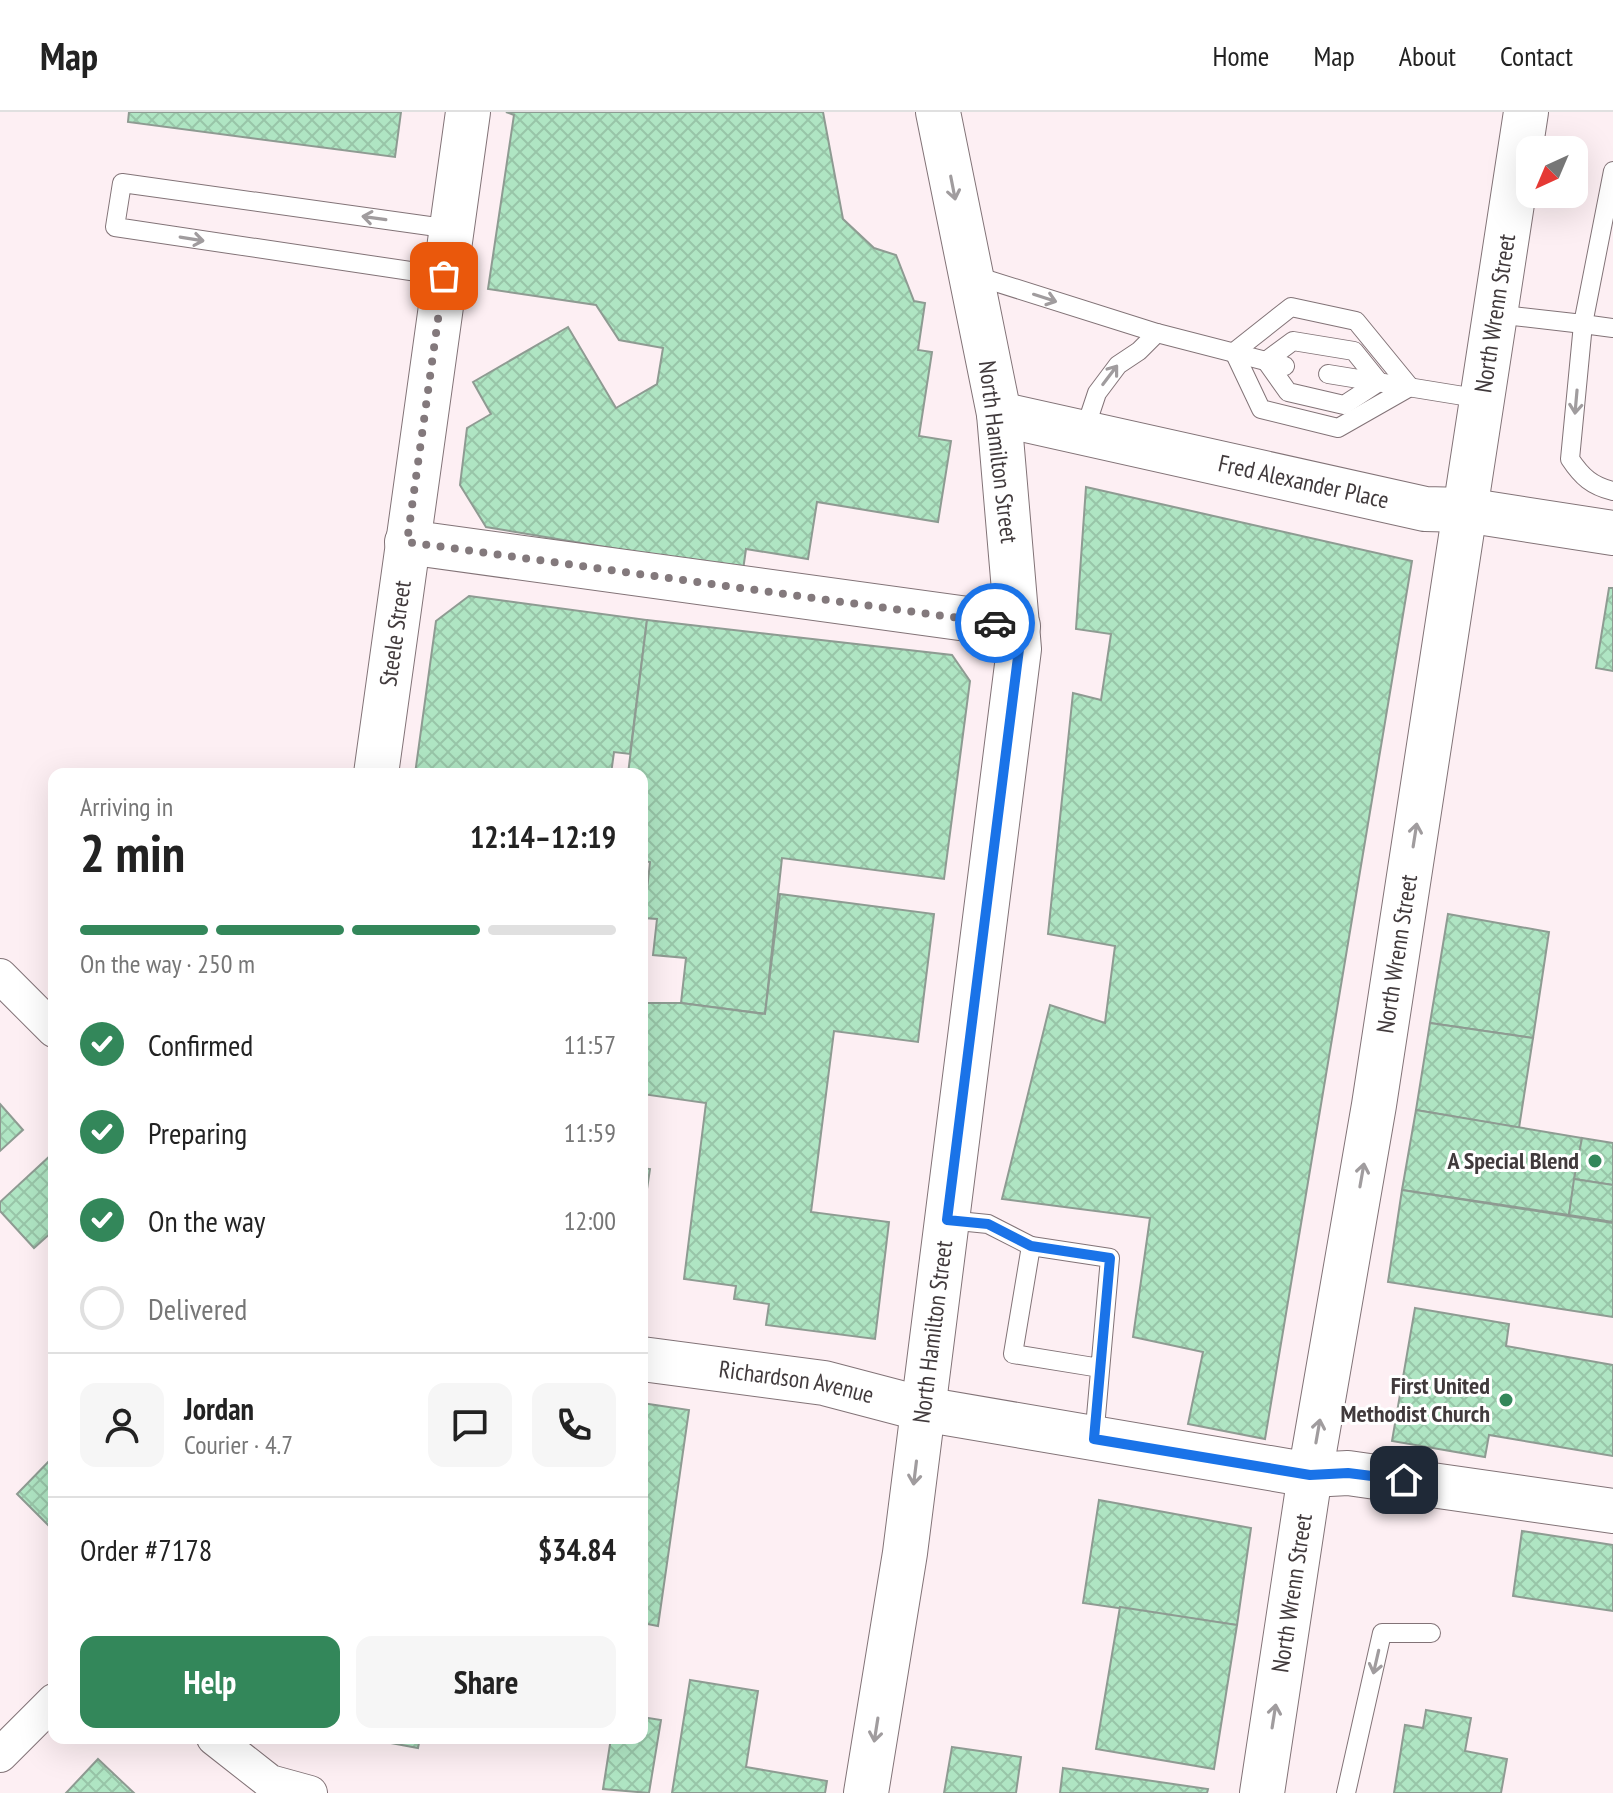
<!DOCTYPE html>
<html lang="en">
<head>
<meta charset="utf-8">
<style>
  :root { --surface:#fff; --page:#f6f6f6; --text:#222; --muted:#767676; --line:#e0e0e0; --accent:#33875a }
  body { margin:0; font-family:"PT Sans Narrow",sans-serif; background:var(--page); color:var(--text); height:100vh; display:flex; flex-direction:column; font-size:30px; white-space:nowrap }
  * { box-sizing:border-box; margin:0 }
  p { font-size:26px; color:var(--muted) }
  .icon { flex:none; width:44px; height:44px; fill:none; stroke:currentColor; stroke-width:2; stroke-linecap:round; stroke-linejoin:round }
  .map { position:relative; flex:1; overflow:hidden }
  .sheet { position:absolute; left:48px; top:656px; width:600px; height:976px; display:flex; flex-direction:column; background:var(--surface); border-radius:16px; box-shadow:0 8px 32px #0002 }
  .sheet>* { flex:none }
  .needle { width:52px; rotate:224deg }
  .fabs { position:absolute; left:1516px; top:24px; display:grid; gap:16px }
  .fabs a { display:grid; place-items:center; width:72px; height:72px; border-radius:16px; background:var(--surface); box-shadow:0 8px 32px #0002; font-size:40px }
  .pin { position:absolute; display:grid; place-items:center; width:68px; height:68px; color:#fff; margin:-34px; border-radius:16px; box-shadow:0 4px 12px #0006 }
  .courier { position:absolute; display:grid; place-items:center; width:80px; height:80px; margin:-40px; border:6px solid #1a73e8; border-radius:50%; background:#fff; color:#222; box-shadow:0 2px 10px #0007 }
  .summary em { font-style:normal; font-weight:700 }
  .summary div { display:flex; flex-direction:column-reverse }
  .summary { display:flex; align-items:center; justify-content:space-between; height:136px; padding:0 32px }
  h1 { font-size:52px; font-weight:700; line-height:60px }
  .bar { display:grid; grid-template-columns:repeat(4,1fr); gap:12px 8px; align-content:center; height:96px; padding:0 32px }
  .bar i { height:10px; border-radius:6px; background:var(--line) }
  .bar .on { background:var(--accent) }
  .bar p { grid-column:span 4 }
  .line { display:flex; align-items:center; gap:20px; padding:0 32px; border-top:2px solid var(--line) }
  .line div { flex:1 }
  .round { display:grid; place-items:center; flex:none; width:84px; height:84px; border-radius:16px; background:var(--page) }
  ol { padding:0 32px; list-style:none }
  li { display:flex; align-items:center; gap:24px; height:88px }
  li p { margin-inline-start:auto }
  li .icon { padding:8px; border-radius:50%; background:var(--accent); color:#fff; stroke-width:4 }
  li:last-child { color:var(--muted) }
  li i { width:44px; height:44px; border:4px solid var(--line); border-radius:50% }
  .primary-button { display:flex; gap:16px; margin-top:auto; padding:16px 32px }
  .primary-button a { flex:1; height:92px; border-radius:16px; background:var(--accent); color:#fff; font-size:32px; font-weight:700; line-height:92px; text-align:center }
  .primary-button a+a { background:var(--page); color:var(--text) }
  header { display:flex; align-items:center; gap:48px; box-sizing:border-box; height:112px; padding:0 40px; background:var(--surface); border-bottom:2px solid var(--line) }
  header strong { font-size:38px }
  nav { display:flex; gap:44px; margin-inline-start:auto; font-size:28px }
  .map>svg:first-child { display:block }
</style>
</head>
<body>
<header>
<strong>Map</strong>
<nav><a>Home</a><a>Map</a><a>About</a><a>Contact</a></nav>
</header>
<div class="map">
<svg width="1613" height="1681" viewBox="0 0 1613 1681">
  <defs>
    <pattern id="building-cross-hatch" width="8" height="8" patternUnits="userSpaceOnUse" patternTransform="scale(2)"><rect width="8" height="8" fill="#afe5c3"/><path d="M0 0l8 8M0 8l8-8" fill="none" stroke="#98c5a8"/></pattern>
  </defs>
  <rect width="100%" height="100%" fill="#fdeff3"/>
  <g fill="url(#building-cross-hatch)" stroke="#8e9b92" stroke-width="2">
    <polygon points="129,0 401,0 395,45 128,10"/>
    <polygon points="506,0 823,0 843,107 874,136 896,143 914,189 925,191 918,238 932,240 919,324 951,329 938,410 817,390 808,447 746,437 743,458 486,415 460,373 467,316 491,302 473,270 568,215 616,296 657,272 663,236 619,228 596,193 488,177 514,3"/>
    <polygon points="1086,375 1412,449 1265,1327 1188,1312 1203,1240 1133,1225 1150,1106 1002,1087 1050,893 1105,911 1115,834 1048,822 1073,581 1101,588 1111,522 1076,517"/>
    <polygon points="1609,476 1613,476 1613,559 1596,556"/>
    <polygon points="469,484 647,508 630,642 614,640 611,662 415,662 436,509"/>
    <polygon points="647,508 952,543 970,569 944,767 782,746 765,902 681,891 686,846 653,843 657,807 644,806 650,750 642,749 642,662 628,662"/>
    <polygon points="780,782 934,802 918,930 834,919 811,1100 889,1110 875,1227 766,1213 769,1192 734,1187 736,1174 684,1167 706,991 642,982 642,947 647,891 681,891 765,902"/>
    <polygon points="1448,802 1549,820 1533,926 1430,911"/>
    <polygon points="642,890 647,891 642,947"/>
    <polygon points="1430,911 1533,926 1519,1016 1416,998"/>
    <polygon points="0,992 23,1018 0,1039"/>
    <polygon points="1416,998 1582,1026 1569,1103 1402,1078"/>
    <polygon points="1582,1026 1613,1031 1613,1073 1574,1067"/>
    <polygon points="51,1043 54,1046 54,1118 34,1136 0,1099 0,1090"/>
    <polygon points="642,1056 650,1057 642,1110"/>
    <polygon points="1574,1067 1613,1073 1613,1110 1569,1103"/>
    <polygon points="1402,1078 1613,1111 1613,1205 1388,1170"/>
    <polygon points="1415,1196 1509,1212 1506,1234 1613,1253 1613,1344 1489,1323 1485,1345 1392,1329"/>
    <polygon points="642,1291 689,1298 658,1514 642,1511"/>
    <polygon points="54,1344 54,1419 17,1382"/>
    <polygon points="1099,1388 1251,1416 1237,1513 1083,1491"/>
    <polygon points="1522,1419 1613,1433 1613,1499 1513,1484"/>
    <polygon points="1120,1495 1237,1513 1214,1657 1096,1637"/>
    <polygon points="690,1568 758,1579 746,1655 827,1669 825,1681 672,1681"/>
    <polygon points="1426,1598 1471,1606 1465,1639 1507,1647 1501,1681 1394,1681 1405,1613 1423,1616"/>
    <polygon points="642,1605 661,1608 649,1681 603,1677 611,1626 642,1626"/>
    <polygon points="364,1626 420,1626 418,1636"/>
    <polygon points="952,1635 1021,1645 1016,1681 944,1681"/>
    <polygon points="98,1647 134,1681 66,1681"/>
    <polygon points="1063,1656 1208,1677 1207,1681 1060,1681"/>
  </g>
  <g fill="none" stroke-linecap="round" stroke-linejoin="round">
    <g stroke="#827377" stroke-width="20">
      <g id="service">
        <polyline points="973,163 1157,221 1285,254"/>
        <polyline points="444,164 115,115 122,71 451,117"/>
        <polygon points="1291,195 1356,209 1410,275 1338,316 1261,297 1234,240"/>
        <polyline points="1495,202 1583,212 1613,59"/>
        <path d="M 1613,216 L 1583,212 L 1570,347 C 1582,365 1592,374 1613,379"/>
        <polygon points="1293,229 1354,239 1379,270 1344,293 1288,280 1266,249"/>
        <polyline points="1328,262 1482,287"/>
        <polyline points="1084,320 1097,281 1118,253 1139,239 1157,221"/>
        <polyline points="948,1108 988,1112 1031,1134"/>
        <polyline points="1094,1327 1110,1146 1031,1134 1013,1242 1100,1256"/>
        <polyline points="1346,1681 1382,1521 1431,1521"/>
      </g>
    </g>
    <g stroke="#827377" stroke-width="36">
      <g id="minor">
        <polyline points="0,864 54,918"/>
        <polyline points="214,1626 270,1670 310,1681"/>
        <polyline points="0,1643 54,1589"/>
      </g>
    </g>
    <g stroke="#827377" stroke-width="46">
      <g id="tertiary">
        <path id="s1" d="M 999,302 L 1425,397 L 1465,398 L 1613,421"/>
        <polyline points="407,430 1018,514"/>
        <path id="s2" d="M 376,662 L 468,0"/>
        <path id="s3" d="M 642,1247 L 824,1271 L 923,1297 L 1310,1363 L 1348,1361 L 1613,1399"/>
        <path id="s4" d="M 866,1681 L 905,1441 L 1019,537 L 999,302 L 938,0"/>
        <path id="s5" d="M 1262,1681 L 1310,1363 L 1374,993 L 1526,0"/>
      </g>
    </g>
    <use href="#service" stroke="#fff" stroke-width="18"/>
    <use href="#minor" stroke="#fff" stroke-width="34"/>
    <use href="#tertiary" stroke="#fff" stroke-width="44"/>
  </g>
  <defs><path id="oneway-shaft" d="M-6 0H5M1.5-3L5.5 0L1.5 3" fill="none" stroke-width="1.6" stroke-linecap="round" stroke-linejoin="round" transform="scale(2)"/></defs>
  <g stroke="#a09c9e">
    <use href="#oneway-shaft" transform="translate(953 76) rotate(79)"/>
    <use href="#oneway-shaft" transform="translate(374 106) rotate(-172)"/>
    <use href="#oneway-shaft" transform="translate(192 127) rotate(9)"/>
    <use href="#oneway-shaft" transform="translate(1045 186) rotate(18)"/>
    <use href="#oneway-shaft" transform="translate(1110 263) rotate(-53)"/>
    <use href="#oneway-shaft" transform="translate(1576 290) rotate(95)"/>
    <use href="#oneway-shaft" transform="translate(1415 723) rotate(-81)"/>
    <use href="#oneway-shaft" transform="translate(1362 1063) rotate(-80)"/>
    <use href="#oneway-shaft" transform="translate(1318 1319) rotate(-80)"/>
    <use href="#oneway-shaft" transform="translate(915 1361) rotate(97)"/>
    <use href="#oneway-shaft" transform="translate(1376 1550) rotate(103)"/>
    <use href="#oneway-shaft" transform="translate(1274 1604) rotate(-81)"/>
    <use href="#oneway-shaft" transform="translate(876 1618) rotate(99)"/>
  </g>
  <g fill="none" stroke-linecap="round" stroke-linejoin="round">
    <polyline stroke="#83797c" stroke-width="8" stroke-dasharray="0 14.4" points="444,164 407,430 995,511"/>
    <polyline stroke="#1a73e8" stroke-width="10" points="995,511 1018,514 1019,537 947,1108 988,1112 1031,1134 1110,1146 1094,1327 1310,1363 1348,1361 1404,1368"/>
  </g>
  <g fill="#33875a" stroke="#fff" stroke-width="3">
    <circle cx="1595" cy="1049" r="8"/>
    <circle cx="1506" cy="1288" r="8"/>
  </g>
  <g text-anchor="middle" stroke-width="6" stroke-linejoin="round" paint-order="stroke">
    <g font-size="24" fill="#413a3c" stroke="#fff">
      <text dy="8" stroke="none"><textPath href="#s5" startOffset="1498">North Wrenn Street</textPath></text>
      <text transform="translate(998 340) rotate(83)" y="8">North Hamilton Street</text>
      <text dy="8" stroke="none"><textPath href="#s1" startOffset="312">Fred Alexander Place</textPath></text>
      <text dy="8" stroke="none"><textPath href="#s2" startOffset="142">Steele Street</textPath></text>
      <text dy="8" stroke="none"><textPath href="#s5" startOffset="850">North Wrenn Street</textPath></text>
      <text dy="8" stroke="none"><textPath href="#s4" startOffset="466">North Hamilton Street</textPath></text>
      <text dy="8" stroke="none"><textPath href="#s3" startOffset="156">Richardson Avenue</textPath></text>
      <text dy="8" stroke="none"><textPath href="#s5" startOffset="202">North Wrenn Street</textPath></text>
    </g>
    <g font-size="24" font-weight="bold" fill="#413a3c" stroke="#fff" text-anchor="end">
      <text x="1579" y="1057">A Special Blend</text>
      <text x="1490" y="1282">First United<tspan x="1490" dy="28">Methodist Church</tspan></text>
    </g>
  </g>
</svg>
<div class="fabs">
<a><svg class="needle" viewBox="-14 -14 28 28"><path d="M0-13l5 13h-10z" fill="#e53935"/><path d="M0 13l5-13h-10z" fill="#767676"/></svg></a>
</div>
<div class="pin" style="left:444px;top:164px;background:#ea580c"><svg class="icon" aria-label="bag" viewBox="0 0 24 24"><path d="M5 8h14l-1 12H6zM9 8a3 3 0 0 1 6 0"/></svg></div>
<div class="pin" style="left:1404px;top:1368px;background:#1f2937"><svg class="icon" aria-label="home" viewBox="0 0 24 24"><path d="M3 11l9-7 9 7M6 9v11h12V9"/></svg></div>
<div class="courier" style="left:995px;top:511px"><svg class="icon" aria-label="car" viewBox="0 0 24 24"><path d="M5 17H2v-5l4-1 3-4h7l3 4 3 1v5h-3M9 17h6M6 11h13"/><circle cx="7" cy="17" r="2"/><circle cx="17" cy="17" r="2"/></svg></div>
<section class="sheet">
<div class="summary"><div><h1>2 min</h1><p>Arriving in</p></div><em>12:14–12:19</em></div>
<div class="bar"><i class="on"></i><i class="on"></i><i class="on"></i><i></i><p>On the way · 250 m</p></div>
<ol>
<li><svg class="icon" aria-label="check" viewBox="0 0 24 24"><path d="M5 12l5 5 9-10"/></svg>Confirmed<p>11:57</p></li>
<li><svg class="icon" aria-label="check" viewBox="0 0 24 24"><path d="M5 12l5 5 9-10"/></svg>Preparing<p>11:59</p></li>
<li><svg class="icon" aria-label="check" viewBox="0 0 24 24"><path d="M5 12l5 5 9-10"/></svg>On the way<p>12:00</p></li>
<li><i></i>Delivered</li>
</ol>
<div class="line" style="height:144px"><a class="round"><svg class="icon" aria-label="person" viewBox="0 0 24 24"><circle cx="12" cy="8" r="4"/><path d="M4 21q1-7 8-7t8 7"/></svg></a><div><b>Jordan</b><p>Courier · 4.7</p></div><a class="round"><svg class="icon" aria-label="chat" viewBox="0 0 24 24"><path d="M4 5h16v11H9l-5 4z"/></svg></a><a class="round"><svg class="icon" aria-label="phone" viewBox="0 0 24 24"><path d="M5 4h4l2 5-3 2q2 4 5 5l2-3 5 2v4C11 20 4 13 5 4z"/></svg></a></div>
<div class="line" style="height:104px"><div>Order #7178</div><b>$34.84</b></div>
<div class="primary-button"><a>Help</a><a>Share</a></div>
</section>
</div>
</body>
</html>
